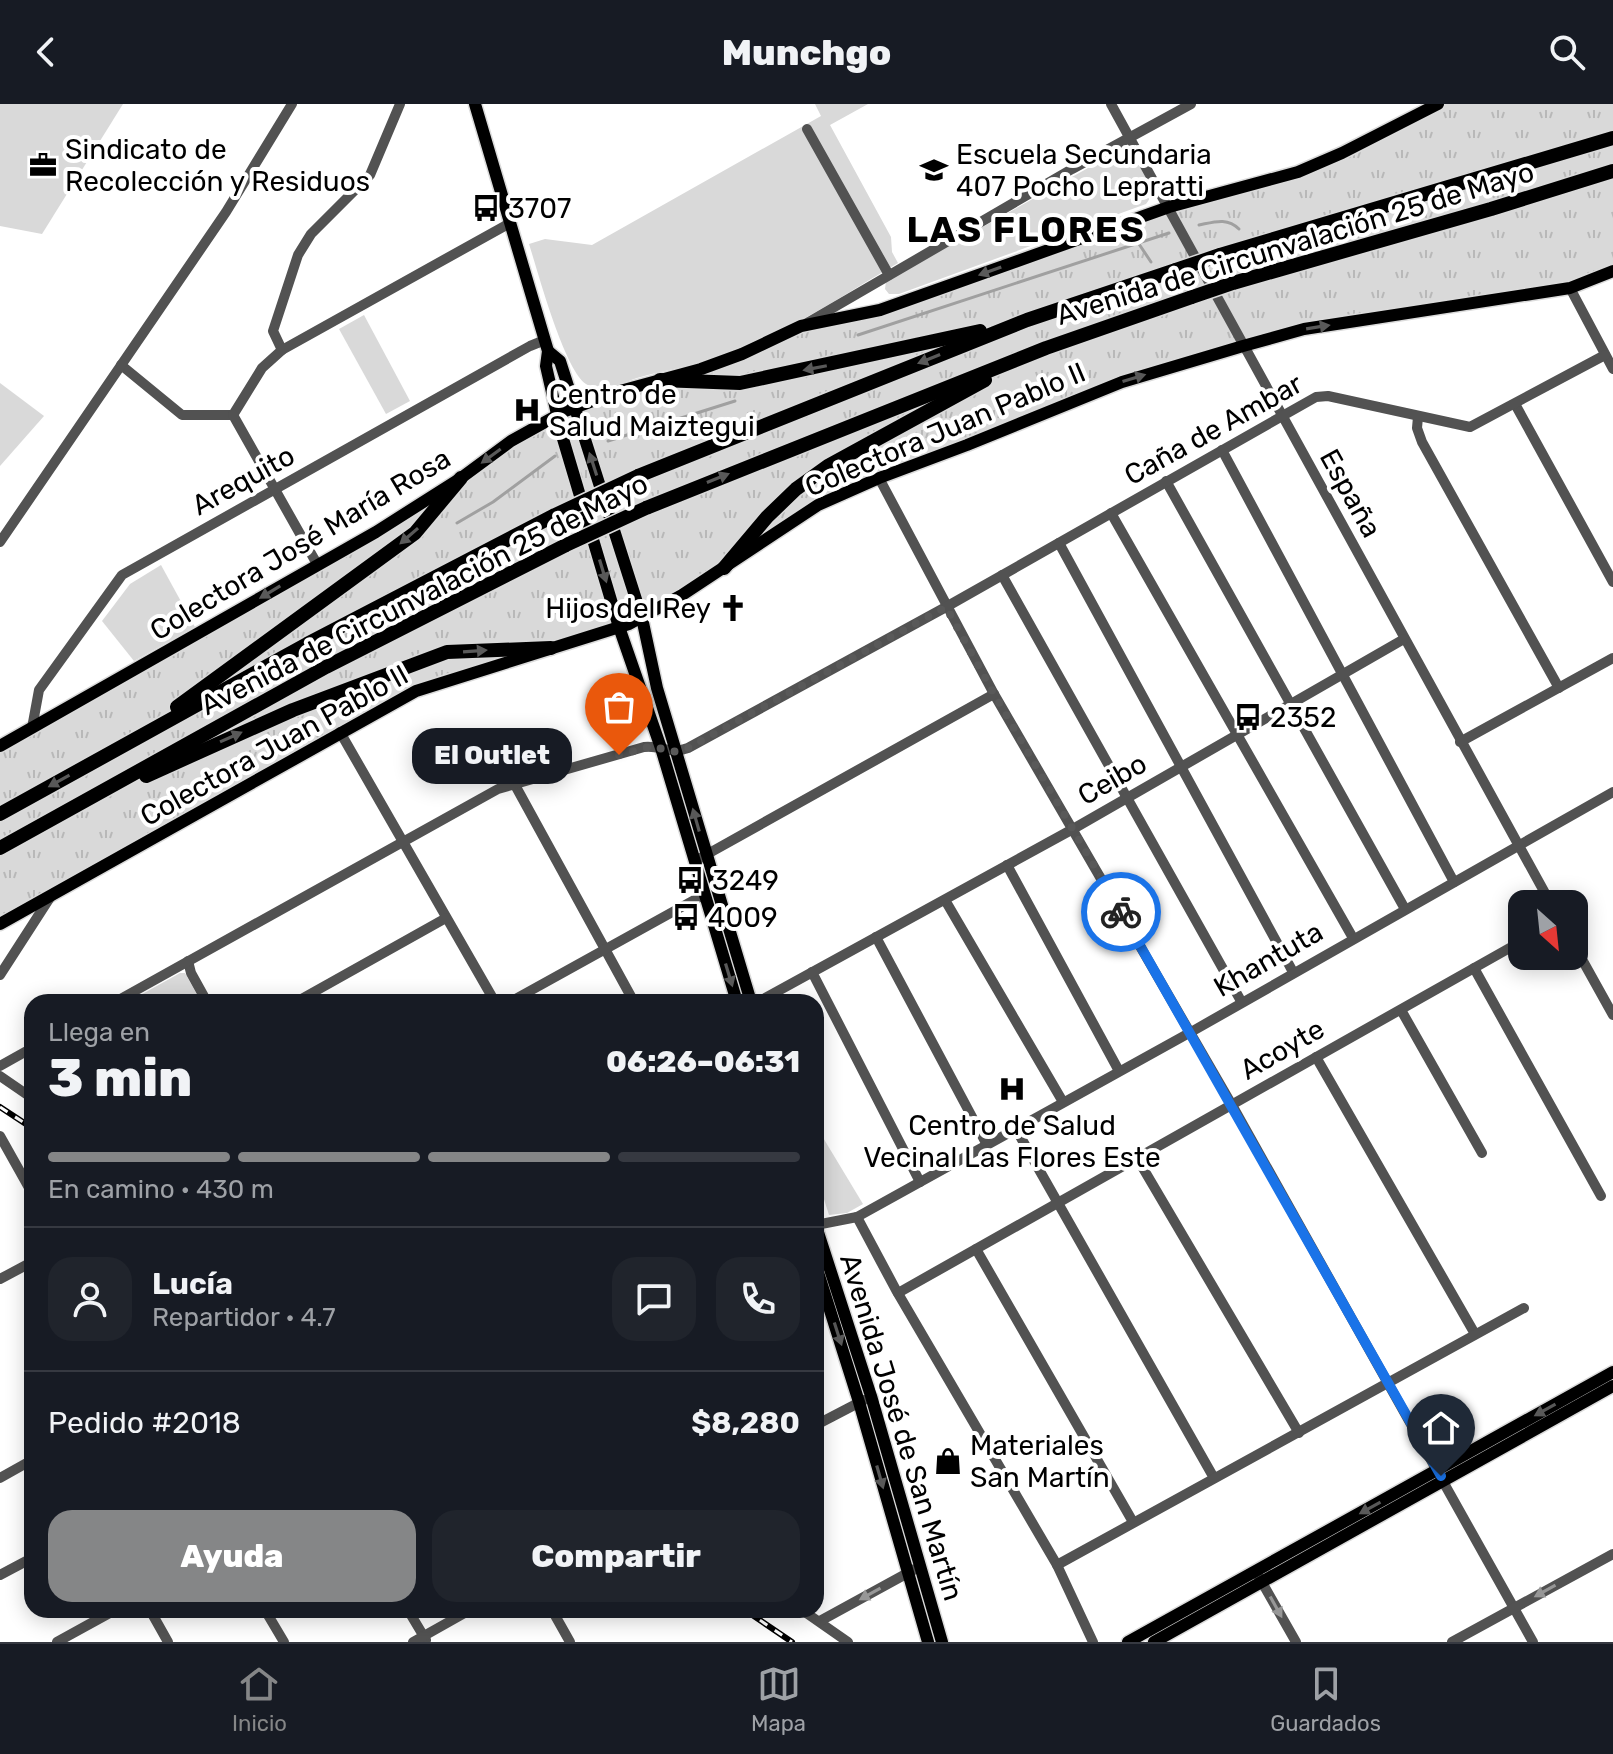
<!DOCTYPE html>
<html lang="es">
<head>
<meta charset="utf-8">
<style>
  :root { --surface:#171b24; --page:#20242c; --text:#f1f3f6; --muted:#9ea1a6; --line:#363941; --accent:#858687 }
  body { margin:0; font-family:Rubik,sans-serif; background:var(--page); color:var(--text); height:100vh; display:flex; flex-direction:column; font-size:30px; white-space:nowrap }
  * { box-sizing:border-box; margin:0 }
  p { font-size:26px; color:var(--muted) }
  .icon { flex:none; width:44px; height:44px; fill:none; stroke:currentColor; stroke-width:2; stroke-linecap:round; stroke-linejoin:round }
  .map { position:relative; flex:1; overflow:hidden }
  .side { position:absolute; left:24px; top:890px; width:800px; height:624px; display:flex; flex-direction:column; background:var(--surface); border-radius:24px; box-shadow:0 4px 20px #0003 }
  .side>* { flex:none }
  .needle { width:52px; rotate:153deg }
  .tools { position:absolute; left:1508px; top:786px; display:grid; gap:16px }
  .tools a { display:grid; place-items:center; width:80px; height:80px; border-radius:16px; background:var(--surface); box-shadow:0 4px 20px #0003; font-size:40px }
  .pin { position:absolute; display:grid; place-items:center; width:68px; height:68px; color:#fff; margin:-82px -34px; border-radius:50% 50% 50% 0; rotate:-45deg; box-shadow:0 0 8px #0007 }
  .pin .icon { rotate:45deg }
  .courier { position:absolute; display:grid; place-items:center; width:80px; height:80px; margin:-40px; border:6px solid #1a73e8; border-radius:50%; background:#fff; color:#222; box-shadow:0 2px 10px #0007 }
  .bubble { position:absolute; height:56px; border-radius:24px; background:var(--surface); box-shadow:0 4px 20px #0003; font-size:26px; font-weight:800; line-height:56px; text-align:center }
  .headline em { font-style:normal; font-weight:800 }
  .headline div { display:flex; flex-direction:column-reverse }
  .headline { display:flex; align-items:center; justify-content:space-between; height:136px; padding:0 24px }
  h1 { font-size:52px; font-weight:800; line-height:60px }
  .bar { display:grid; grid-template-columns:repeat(4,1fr); gap:12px 8px; align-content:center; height:96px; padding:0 24px }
  .bar i { height:10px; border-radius:6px; background:var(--line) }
  .bar .on { background:var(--accent) }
  .bar p { grid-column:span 4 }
  .line { display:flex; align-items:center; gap:20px; padding:0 24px; border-top:2px solid var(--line) }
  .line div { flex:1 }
  .round { display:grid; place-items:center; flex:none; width:84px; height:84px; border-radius:24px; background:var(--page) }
  .button { display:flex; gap:16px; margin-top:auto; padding:16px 24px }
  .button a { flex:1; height:92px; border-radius:24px; background:var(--accent); color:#fff; font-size:32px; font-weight:800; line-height:92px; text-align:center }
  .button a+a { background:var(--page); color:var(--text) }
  header { display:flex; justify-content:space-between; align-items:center; height:104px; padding:0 24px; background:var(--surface); font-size:36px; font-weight:800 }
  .tab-bar { display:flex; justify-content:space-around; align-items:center; height:112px; border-top:2px solid var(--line); background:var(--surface); font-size:22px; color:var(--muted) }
  .tab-bar a { display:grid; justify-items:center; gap:4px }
  .tab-bar .on { color:var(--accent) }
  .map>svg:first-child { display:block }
</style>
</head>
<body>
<header><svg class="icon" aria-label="back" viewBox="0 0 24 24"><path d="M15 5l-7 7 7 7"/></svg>Munchgo<svg class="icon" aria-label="search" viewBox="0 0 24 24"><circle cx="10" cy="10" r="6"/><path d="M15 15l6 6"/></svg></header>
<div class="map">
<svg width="1613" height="1538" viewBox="0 0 1613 1538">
  <defs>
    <pattern id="grass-tufts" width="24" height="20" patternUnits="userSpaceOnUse" patternTransform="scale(2)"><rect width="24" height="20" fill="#d9d9d9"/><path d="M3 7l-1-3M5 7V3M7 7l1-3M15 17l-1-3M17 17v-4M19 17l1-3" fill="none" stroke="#b8b8b8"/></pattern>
  </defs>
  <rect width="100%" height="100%" fill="#fff"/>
  <polygon fill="url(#grass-tufts)" points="1438,0 1613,0 1613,167 1570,184 1304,225 1122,278 818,401 642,514 416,587 0,820 0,642 208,525 558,311 774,236 880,206 1169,103 1298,68"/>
  <g fill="#d9d9d9">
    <polygon points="0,0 123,0 42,130 0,122"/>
    <path d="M 815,0 L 868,0 L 830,21 L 891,133 L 892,148 L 898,159 C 842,192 787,229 726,251 C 698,262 666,265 637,274 C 620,279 602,292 586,280 C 564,265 538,168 529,140 L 545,135 L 592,141 L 821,12 Z"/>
    <path d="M 1122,45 L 1134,49 C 1142,65 1159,85 1146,100 L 899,190 L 889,190 L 885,185 L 886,177 Z"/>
    <polygon points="364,211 410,297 386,310 339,225"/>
    <polygon points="0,279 44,312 0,362"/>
    <polygon points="161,461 195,523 134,557 102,517 130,480"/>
    <polygon points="180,869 185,869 201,898 128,898"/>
    <polygon points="816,1022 863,1100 847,1109 829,1111 816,1070"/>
  </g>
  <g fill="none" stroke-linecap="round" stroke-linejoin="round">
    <g stroke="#a0a0a0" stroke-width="3">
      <path d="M 1199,121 C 1214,118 1227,113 1239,125"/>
      <polyline points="1139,140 1151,158"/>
      <polyline points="858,231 1169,129"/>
      <polyline points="608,337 735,297"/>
      <polyline points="457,419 493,398 555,352"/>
    </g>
    <g stroke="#dbdbdb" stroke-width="15">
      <g id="major">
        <polyline points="475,0 548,247 546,262 561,328 619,523 661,644 737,898"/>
        <polyline points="548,247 560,257 642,514 657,584 751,898"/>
        <polyline points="0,642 376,428 461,374 511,337 565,307 620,287 701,265 742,250 801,222 880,206 1169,103 1298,68 1342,49 1438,0"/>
        <polyline points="0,820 416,587 629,520 682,491 818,401 879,374 967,341 1122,278 1243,242 1304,225 1570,184 1613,167"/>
        <polyline points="816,1122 871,1292 942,1538"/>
        <polyline points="816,1162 859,1298 928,1538"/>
        <polyline points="1128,1538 1613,1268"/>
        <polyline points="1154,1538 1613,1282"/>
      </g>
    </g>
    <g stroke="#dbdbdb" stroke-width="17">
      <g id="highway">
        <polyline points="1220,151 1613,34"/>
        <polyline points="1233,179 1491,105 1613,67"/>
        <polyline points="660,276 740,279 980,227"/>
        <polyline points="638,372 1027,216 1176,166"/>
        <polyline points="646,404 1046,244 1192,193"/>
        <polyline points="724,464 767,413 796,385 828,362 985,276"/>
        <polyline points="177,603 415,429 461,374"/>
        <polyline points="146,672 293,606 447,548 551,544"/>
        <polyline points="0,710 307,540 555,411"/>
        <polyline points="0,744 326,563 566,441"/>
      </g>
    </g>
    <g stroke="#525252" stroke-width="10">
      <polyline points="1111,0 1551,800"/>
      <polyline points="807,25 889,171"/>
      <polyline points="1570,184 1613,265"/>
      <polyline points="807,219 1072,65 1191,0"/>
      <polyline points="282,246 273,227 298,151 311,130 370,71 400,0"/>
      <polyline points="121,261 182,311 233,311"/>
      <polyline points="1515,300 1613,478"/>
      <polyline points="233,311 262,264 282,246 510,119"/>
      <polyline points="233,311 317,460"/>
      <polyline points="1418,313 1417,324 1422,338 1559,584"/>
      <polyline points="1222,346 1454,778"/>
      <polyline points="879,374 994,590 1232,1001 1533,1538"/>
      <polyline points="1166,377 1405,805"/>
      <polyline points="1111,409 1353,834"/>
      <polyline points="0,438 226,108 292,0"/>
      <polyline points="1059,439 1293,868"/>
      <polyline points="1002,471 1241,897"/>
      <polyline points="32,624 39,586 122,471 530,242 545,236"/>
      <polyline points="340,628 495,898"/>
      <polyline points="1460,638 1613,554"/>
      <polyline points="515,681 634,898"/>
      <polyline points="695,757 994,590"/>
      <polyline points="1007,761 1119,967"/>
      <polyline points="945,796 1063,998"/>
      <polyline points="876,833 987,1041"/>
      <polyline points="1574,841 1613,911"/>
      <polyline points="188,857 191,869 207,898"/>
      <polyline points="1474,864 1601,1092"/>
      <polyline points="812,868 920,1078"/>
      <polyline points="0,871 51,792"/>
      <path d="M 115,898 L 498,685 L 644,643 C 662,641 669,651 688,644 L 946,503 L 1316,293 L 1328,292 L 1470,323 L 1605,251"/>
      <polyline points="296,898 446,814"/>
      <polyline points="510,898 705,790"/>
      <polyline points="758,898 1073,725 1404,535"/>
      <polyline points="1401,906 1482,1049"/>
      <polyline points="1316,953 1475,1230"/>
      <polyline points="0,962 32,944"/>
      <polyline points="0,972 32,994"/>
      <polyline points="1016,1025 1214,1374"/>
      <polyline points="0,1032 32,1089"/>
      <polyline points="1137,1054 1299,1329"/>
      <polyline points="857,1113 896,1186 1057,1461 1093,1538"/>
      <polyline points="816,1121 857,1113 1191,928 1613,688"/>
      <polyline points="976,1145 1133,1418"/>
      <polyline points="0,1175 32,1158"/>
      <polyline points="898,1189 1522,837"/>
      <polyline points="816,1321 864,1296"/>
      <polyline points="0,1374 32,1356"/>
      <polyline points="1057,1461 1524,1204"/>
      <polyline points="0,1471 32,1454"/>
      <polyline points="1259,1473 1296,1538"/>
      <polyline points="150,1506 168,1538"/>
      <polyline points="265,1506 284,1538"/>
      <polyline points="408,1506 426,1536"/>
      <polyline points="552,1506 570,1538"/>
      <polyline points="802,1506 848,1538"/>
      <polyline points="820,1517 915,1465"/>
      <polyline points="57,1538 115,1506"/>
      <polyline points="413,1538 470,1506"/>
      <polyline points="1452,1538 1613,1450"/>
    </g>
    <use href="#major" stroke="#000" stroke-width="12"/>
    <use href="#highway" stroke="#000" stroke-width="14"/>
    <g stroke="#000" stroke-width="6">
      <g id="rail">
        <polyline points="0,1003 32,1024"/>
        <polyline points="745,1506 792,1538"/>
      </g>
    </g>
    <use href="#rail" stroke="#fff" stroke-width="3" stroke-dasharray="9" stroke-linecap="butt"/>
    <g stroke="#dbdbdb" stroke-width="17" stroke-linecap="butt">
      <g id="highway-bridge">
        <polyline points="1176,166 1220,151"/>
        <polyline points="1192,193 1233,179"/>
        <polyline points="555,411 638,372"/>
        <polyline points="566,441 646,404"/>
      </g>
    </g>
    <use href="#highway-bridge" stroke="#000" stroke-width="14"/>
  </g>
  <defs><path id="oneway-solid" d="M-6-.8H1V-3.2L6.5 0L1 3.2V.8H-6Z" transform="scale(2)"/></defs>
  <g fill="#595959">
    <use href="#oneway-solid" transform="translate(990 167) rotate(160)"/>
    <use href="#oneway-solid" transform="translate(1318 223) rotate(-9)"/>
    <use href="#oneway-solid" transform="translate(929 255) rotate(158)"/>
    <use href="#oneway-solid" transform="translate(815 264) rotate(169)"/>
    <use href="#oneway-solid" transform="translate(1134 274) rotate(-17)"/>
    <use href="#oneway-solid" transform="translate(491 352) rotate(144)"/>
    <use href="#oneway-solid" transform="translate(593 360) rotate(-108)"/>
    <use href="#oneway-solid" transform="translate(718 374) rotate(-22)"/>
    <use href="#oneway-solid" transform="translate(409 432) rotate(139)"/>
    <use href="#oneway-solid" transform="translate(603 467) rotate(73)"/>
    <use href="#oneway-solid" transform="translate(270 488) rotate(149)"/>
    <use href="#oneway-solid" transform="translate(475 547) rotate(-4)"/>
    <use href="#oneway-solid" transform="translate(231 633) rotate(-24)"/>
    <use href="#oneway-solid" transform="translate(59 677) rotate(151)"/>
    <use href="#oneway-solid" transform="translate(696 716) rotate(-106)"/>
    <use href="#oneway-solid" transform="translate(729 871) rotate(73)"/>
    <use href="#oneway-solid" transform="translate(838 1230) rotate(72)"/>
    <use href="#oneway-solid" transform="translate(1545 1306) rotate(151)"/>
    <use href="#oneway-solid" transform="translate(880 1373) rotate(74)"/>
    <use href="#oneway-solid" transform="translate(1370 1404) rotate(151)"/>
  </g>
  <g fill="#979797">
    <use href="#oneway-solid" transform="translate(1545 1487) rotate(151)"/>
    <use href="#oneway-solid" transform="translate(870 1490) rotate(151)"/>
    <use href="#oneway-solid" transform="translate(1276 1503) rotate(61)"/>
  </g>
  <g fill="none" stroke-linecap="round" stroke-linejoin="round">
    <polyline stroke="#595959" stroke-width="8" stroke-dasharray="0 14.4" points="619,651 652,642 673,648 688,644 946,503 994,590 1121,808"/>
    <polyline stroke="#1a73e8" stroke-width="10" points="1121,808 1441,1372"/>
  </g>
  <defs>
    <g id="office-bare" transform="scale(2.16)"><path d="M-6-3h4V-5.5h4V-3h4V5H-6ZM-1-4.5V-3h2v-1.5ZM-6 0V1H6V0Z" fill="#000" stroke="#fff" stroke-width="2.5" paint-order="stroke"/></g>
    <g id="school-bare" transform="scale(2.16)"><path d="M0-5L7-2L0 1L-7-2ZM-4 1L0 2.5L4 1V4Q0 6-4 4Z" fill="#000" stroke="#fff" stroke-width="2.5" paint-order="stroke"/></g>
    <g id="bus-bare" transform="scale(2.16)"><path d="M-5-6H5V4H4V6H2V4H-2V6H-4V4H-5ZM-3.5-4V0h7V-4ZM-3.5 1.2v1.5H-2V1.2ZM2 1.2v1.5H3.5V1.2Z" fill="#000" stroke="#fff" stroke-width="2.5" paint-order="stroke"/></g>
    <g id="hospital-bare" transform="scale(2.16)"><path d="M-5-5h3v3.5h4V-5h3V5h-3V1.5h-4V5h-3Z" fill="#000" stroke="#fff" stroke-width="2.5" paint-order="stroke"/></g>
    <g id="church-bare" transform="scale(2.16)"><path d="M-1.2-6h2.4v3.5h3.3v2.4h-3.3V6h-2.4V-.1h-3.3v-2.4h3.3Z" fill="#000" stroke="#fff" stroke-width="2.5" paint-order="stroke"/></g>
    <g id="shop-bare" transform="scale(2.16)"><path d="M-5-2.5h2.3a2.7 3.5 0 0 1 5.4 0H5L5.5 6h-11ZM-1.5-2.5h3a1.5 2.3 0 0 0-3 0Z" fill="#000" stroke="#fff" stroke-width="2.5" paint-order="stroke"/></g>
  </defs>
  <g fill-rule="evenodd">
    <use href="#office-bare" x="43" y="61"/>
    <use href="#school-bare" x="934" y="66"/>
    <use href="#bus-bare" x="486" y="104"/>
    <use href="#hospital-bare" x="527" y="306"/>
    <use href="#church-bare" x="733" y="504"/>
    <use href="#bus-bare" x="1248" y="613"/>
    <use href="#bus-bare" x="690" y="776"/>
    <use href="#bus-bare" x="686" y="813"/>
    <use href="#hospital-bare" x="1012" y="985"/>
    <use href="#shop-bare" x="948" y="1357"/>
  </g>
  <g text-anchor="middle" stroke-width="8" stroke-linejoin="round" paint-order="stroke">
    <g font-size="28" fill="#000" stroke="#fff" text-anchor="start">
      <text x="65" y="55">Sindicato de<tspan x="65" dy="32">Recolección y Residuos</tspan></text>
      <text x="956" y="60">Escuela Secundaria<tspan x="956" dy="32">407 Pocho Lepratti</tspan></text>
      <text x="508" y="114">3707</text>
      <text x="549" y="300">Centro de<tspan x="549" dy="32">Salud Maiztegui</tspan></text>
      <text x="711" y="514" text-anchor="end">Hijos del Rey</text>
      <text x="1270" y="623">2352</text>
      <text x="712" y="786">3249</text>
      <text x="708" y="823">4009</text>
      <text x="1012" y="1031" text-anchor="middle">Centro de Salud<tspan x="1012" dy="32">Vecinal Las Flores Este</tspan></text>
      <text x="970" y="1351">Materiales<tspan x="970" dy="32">San Martín</tspan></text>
    </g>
    <g font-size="28" fill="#000" stroke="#fff">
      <text transform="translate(1295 139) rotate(-17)" y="10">Avenida de Circunvalación 25 de Mayo</text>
      <text transform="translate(945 325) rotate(-23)" y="10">Colectora Juan Pablo II</text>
      <text transform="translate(1213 325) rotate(-29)" y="10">Caña de Ambar</text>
      <text transform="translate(243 376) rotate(-29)" y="10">Arequito</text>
      <text transform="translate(1351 389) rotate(61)" y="10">España</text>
      <text transform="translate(300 440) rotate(-31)" y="10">Colectora José María Rosa</text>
      <text transform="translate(424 490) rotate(-27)" y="10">Avenida de Circunvalación 25 de Mayo</text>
      <text transform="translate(274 641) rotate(-29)" y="10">Colectora Juan Pablo II</text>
      <text transform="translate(1112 675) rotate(-30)" y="10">Ceibo</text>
      <text transform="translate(1268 855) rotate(-30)" y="10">Khantuta</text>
      <text transform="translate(1282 945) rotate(-30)" y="10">Acoyte</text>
      <text transform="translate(902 1323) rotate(73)" y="10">Avenida José de San Martín</text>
    </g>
    <g font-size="36" font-weight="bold" letter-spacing="2" fill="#000" stroke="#fff">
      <text x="1026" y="138">LAS FLORES</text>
    </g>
  </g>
</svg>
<div class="tools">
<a><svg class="needle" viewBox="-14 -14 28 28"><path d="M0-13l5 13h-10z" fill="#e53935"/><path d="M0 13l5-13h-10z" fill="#9ea1a6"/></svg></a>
</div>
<div class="pin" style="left:619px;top:651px;background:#ea580c"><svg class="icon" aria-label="bag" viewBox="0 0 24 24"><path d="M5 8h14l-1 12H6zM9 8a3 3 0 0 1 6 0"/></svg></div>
<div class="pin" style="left:1441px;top:1372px;background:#1f2937"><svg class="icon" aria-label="home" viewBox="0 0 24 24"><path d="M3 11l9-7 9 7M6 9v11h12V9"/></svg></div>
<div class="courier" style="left:1121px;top:808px"><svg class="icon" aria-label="bike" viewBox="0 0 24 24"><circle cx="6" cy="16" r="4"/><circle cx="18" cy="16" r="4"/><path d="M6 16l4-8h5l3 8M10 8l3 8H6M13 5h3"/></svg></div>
<div class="bubble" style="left:412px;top:624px;width:160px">El Outlet</div>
<section class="side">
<div class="headline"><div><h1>3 min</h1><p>Llega en</p></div><em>06:26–06:31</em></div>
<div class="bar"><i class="on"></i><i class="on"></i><i class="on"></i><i></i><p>En camino · 430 m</p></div>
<div class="line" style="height:144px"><a class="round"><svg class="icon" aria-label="person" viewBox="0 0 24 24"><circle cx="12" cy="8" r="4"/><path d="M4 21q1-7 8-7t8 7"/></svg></a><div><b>Lucía</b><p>Repartidor · 4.7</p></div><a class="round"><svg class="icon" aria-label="chat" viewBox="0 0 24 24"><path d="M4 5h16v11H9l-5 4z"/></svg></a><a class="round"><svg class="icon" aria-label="phone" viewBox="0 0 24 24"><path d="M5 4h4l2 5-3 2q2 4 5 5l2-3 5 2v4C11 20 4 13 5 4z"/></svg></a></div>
<div class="line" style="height:104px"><div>Pedido #2018</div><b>$8,280</b></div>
<div class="button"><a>Ayuda</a><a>Compartir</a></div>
</section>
</div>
<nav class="tab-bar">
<a class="on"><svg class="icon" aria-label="home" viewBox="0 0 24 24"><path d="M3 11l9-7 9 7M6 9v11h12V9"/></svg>Inicio</a>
<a><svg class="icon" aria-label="map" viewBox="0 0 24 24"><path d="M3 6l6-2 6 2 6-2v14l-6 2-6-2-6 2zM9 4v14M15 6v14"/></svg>Mapa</a>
<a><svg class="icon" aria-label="saved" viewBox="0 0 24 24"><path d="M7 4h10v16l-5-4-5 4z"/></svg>Guardados</a>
</nav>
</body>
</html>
